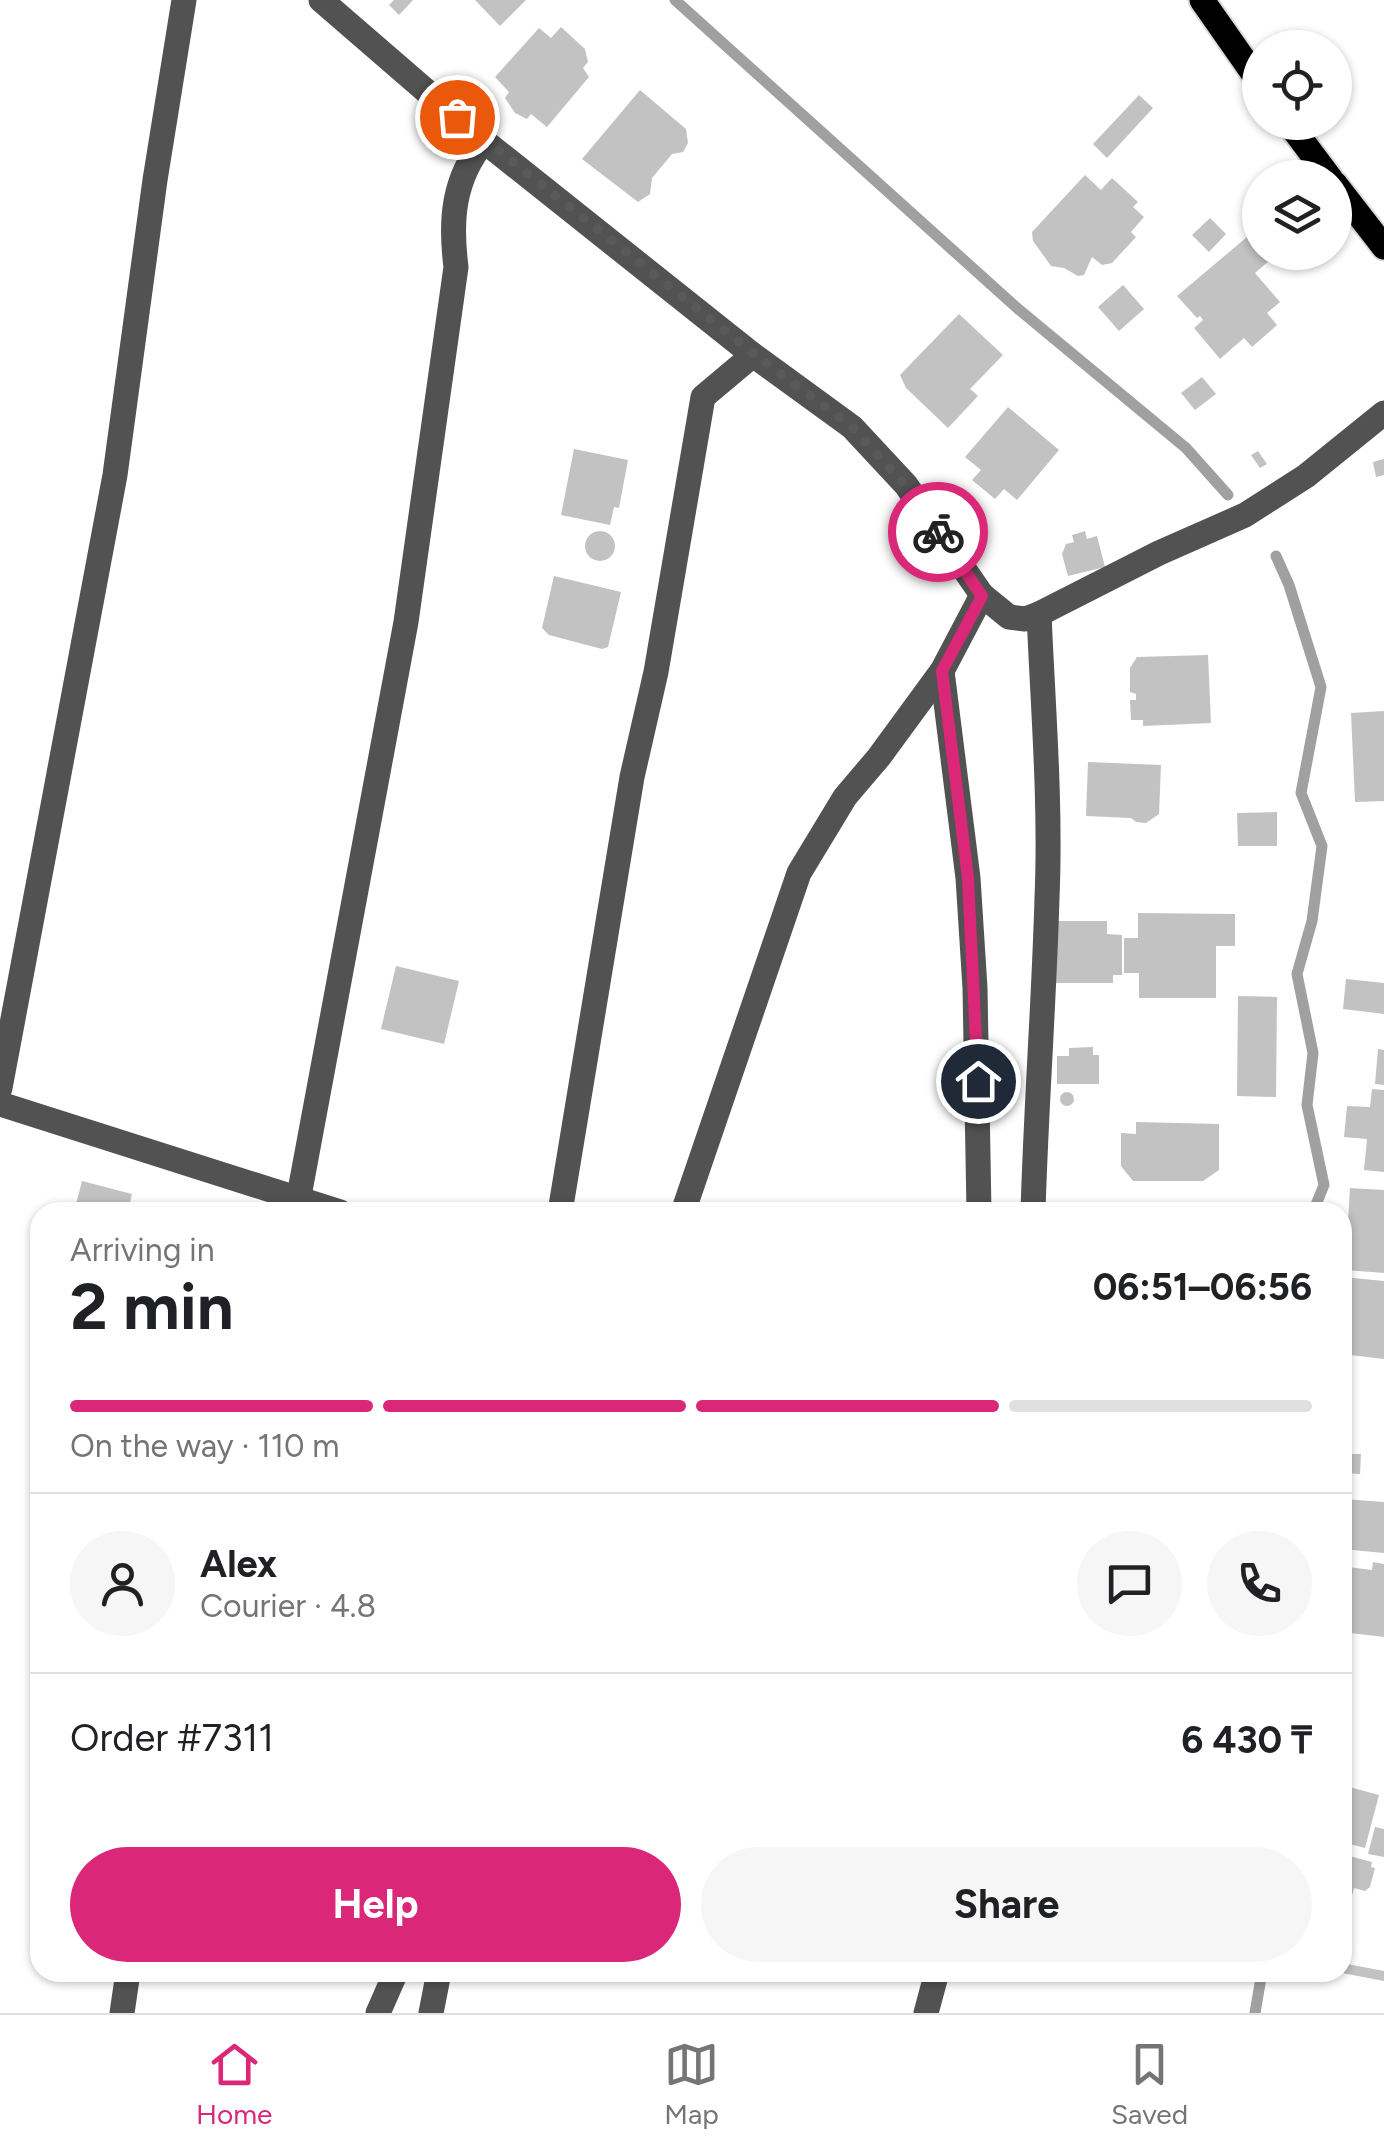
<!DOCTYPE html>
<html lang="en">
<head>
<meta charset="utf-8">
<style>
  :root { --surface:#fff; --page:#f6f6f6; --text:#202124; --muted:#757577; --line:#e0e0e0; --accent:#db2777 }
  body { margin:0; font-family:Figtree,sans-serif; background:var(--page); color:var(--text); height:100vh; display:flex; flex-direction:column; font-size:38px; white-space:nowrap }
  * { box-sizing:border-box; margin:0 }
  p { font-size:32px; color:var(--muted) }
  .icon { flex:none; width:55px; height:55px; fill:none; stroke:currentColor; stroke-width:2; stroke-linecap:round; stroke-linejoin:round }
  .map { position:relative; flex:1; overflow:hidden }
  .drawer { position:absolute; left:30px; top:1202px; width:1322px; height:780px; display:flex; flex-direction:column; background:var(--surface); border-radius:30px; box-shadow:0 2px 8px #0004 }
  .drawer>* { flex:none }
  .fabs { position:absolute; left:1242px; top:30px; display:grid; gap:20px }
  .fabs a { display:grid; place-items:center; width:110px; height:110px; border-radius:50%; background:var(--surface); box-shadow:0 2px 8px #0004; font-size:50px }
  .pin { position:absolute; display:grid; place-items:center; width:85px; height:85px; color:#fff; margin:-42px; border:5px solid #fff; border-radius:50%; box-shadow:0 2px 10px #0007 }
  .courier { position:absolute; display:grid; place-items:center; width:100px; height:100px; margin:-50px; border:8px solid #db2777; border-radius:50%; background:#fff; color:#222; box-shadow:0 2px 12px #0007 }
  .overview em { font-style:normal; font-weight:700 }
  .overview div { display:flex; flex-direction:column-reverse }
  .overview { display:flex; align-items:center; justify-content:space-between; height:170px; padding:0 40px }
  h1 { font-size:65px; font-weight:700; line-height:75px }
  .bar { display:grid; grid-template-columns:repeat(4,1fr); gap:15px 10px; align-content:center; height:120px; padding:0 40px }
  .bar i { height:12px; border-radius:8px; background:var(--line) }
  .bar .on { background:var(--accent) }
  .bar p { grid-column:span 4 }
  .line { display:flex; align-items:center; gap:25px; padding:0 40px; border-top:2px solid var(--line) }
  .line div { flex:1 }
  .round { display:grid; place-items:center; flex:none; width:105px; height:105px; border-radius:52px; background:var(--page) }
  .cta { display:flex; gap:20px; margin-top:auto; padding:20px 40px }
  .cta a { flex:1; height:115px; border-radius:60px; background:var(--accent); color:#fff; font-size:40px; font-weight:700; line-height:115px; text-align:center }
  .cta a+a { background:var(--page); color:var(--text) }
  .tab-bar { display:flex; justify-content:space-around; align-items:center; height:140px; border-top:2px solid var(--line); background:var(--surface); font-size:28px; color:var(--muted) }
  .tab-bar a { display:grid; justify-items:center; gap:5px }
  .tab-bar .on { color:var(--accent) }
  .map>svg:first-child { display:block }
</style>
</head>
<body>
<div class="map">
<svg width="1384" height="2013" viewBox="0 0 1384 2013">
  <rect width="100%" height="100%" fill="#fff"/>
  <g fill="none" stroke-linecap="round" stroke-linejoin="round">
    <g stroke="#a0a0a0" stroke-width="11">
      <polyline points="675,0 1017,308 1186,448 1228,495"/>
      <polyline points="1276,556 1289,585 1321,687 1301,793 1322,846 1312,921 1297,974 1313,1053 1307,1105 1324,1185 1313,1212"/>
      <polyline points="1255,2013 1262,1972"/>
    </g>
  </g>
  <g fill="#c2c2c2">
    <polygon points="394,0 413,0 399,15 389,5"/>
    <polygon points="475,0 526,0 500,26"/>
    <polygon points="561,27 585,49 588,62 583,68 589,77 547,127 531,114 527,119 515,113 505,98 509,92 495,77 539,28 551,38"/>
    <polygon points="640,90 686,129 688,143 683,152 672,154 652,178 650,194 638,202 582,159"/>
    <polygon points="1139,95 1153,108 1107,158 1093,144"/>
    <polygon points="1085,175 1101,190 1112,178 1138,202 1133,207 1144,217 1131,232 1136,237 1112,263 1102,265 1092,257 1084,275 1078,276 1064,268 1051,266 1033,241 1032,232"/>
    <polygon points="1210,218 1226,234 1209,252 1192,235"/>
    <polygon points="1260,226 1260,252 1279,252 1255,273 1280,302 1267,313 1277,325 1252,347 1244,338 1220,359 1194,328 1203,320 1200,316 1197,318 1177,296"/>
    <polygon points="1123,285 1144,309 1119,331 1098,307"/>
    <polygon points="959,314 1003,355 970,389 978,396 948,428 906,388 900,375"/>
    <polygon points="1202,377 1216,394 1195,410 1181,393"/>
    <polygon points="1008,407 1059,450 1017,500 1004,489 995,499 972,480 981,470 965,457"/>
    <polygon points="574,449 628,460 619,508 614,507 610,525 561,515"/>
    <polygon points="1258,451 1267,464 1260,468 1251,455"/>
    <polygon points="1384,459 1384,475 1376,477 1373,462"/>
    <polygon points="1085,531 1087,539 1097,536 1105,567 1068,576 1062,554 1066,544 1074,542 1072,535"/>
    <circle cx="600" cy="546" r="15"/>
    <polygon points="554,576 621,592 608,647 602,649 549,635 542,628"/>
    <polygon points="1208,655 1211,723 1143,726 1143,720 1131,720 1130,700 1136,700 1136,694 1130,692 1130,668 1137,657"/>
    <polygon points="1384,711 1384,801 1355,802 1351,713"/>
    <polygon points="1088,762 1161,765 1159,814 1146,823 1136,822 1131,818 1086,816"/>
    <polygon points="1277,812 1277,846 1238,846 1237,813"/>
    <polygon points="1138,913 1235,914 1235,946 1216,946 1216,998 1139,998 1139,973 1124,973 1124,938 1138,938"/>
    <polygon points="1055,921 1107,921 1107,934 1122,935 1122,975 1113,975 1113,983 1055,983"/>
    <polygon points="396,966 459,981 444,1044 381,1029"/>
    <polygon points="1346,979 1384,983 1384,1014 1343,1009"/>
    <polygon points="1238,996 1277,997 1276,1097 1237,1096"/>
    <polygon points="1093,1047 1093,1055 1099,1055 1099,1084 1057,1084 1057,1056 1069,1056 1069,1048"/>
    <polygon points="1378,1049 1384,1050 1384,1085 1375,1084"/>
    <polygon points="1372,1089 1384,1090 1384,1172 1364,1170 1367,1139 1344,1137 1347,1106 1370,1107"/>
    <circle cx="1067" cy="1099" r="7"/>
    <polygon points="1136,1122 1219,1124 1219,1170 1203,1181 1133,1181 1121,1166 1121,1133 1136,1134"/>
    <polygon points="82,1181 132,1194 128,1212 74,1212"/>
    <polygon points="1350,1188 1384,1190 1384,1273 1345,1270"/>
    <polygon points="1343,1277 1384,1281 1384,1359 1342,1354"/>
    <polygon points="1342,1454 1361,1454 1360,1474 1342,1473"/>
    <polygon points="1343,1499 1384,1502 1384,1553 1342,1549"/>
    <polygon points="1373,1562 1384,1564 1384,1637 1342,1632 1348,1567 1372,1570"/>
    <polygon points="1342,1785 1379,1795 1365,1848 1342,1842"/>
    <polygon points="1375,1827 1384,1829 1384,1857 1368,1854"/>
    <polygon points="1342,1854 1372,1862 1371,1867 1375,1868 1370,1887 1365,1891 1354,1888 1349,1907 1342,1908"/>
    <polygon points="1342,1963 1384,1971 1384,1981 1342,1973"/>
    <polygon points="1090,1972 1126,1972 1126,1977 1090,1976"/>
  </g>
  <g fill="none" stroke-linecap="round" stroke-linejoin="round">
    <g stroke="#dbdbdb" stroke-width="29">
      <g id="major">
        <polyline points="1202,0 1260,83"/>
        <polyline points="1288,122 1330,178"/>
        <polyline points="1335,184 1384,247"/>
      </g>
    </g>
    <g stroke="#525252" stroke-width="25">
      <polyline points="321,0 484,141 753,355 852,427 906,485 982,595 1009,617 1025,619 1039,614 1159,553 1245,515 1306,476 1384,413"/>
      <polyline points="942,671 968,878 975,988 979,1212"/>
      <polyline points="0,1088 115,475 155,180 184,0"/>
      <polyline points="0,1104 340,1212"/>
      <path d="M 296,1212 L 406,622 L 456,267 C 450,220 453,179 484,141"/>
      <polyline points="560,1212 632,777 656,672 703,397 753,355"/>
      <polyline points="683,1212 799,873 845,797 879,757 942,671 982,595"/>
      <path d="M 1033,1212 C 1036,1107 1044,1003 1047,898 C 1051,804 1043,708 1039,614"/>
      <polyline points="122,2013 128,1972"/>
      <polyline points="378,2013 396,1972"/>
      <polyline points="431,2013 439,1972"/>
      <polyline points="926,2013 937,1972"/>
    </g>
    <use href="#major" stroke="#000" stroke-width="25"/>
  </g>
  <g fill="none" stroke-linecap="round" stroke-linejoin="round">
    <polyline stroke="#595959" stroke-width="10" stroke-dasharray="0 18" points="457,117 754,354 852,427 906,486 938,532"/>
    <polyline stroke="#db2777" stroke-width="12" points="938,532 982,596 942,671 968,878 978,1081"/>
  </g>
</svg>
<div class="fabs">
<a><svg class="icon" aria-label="locate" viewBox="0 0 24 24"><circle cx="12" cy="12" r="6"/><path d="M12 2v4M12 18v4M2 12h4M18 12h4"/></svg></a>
<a><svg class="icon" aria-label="layers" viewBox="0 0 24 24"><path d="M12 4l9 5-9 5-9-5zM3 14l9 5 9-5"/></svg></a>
</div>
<div class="pin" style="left:457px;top:117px;background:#ea580c"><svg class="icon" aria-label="bag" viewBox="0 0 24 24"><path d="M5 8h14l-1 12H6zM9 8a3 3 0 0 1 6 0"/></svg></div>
<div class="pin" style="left:978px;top:1081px;background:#1f2937"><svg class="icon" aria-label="home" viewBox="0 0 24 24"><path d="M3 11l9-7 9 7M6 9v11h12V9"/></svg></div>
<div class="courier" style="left:938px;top:532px"><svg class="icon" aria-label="bike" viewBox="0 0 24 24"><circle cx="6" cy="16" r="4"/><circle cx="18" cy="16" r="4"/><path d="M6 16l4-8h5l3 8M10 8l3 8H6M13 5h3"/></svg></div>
<section class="drawer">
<div class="overview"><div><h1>2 min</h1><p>Arriving in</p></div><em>06:51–06:56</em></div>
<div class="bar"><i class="on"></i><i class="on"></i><i class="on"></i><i></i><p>On the way · 110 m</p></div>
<div class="line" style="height:180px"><a class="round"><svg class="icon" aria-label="person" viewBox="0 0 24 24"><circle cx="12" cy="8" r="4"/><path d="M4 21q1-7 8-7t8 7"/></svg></a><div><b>Alex</b><p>Courier · 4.8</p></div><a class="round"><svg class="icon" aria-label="chat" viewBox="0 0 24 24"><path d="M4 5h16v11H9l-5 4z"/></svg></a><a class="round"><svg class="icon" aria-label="phone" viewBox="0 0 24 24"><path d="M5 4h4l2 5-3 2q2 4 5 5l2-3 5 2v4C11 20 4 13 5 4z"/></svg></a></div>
<div class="line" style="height:130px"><div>Order #7311</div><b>6 430 ₸</b></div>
<div class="cta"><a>Help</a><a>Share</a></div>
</section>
</div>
<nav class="tab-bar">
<a class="on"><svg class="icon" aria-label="home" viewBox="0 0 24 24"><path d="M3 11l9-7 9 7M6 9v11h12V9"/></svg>Home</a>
<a><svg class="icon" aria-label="map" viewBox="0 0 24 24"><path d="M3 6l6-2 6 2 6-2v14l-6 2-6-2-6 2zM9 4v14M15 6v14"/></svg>Map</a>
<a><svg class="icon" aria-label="saved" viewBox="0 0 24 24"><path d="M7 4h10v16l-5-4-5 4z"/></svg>Saved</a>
</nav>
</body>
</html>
